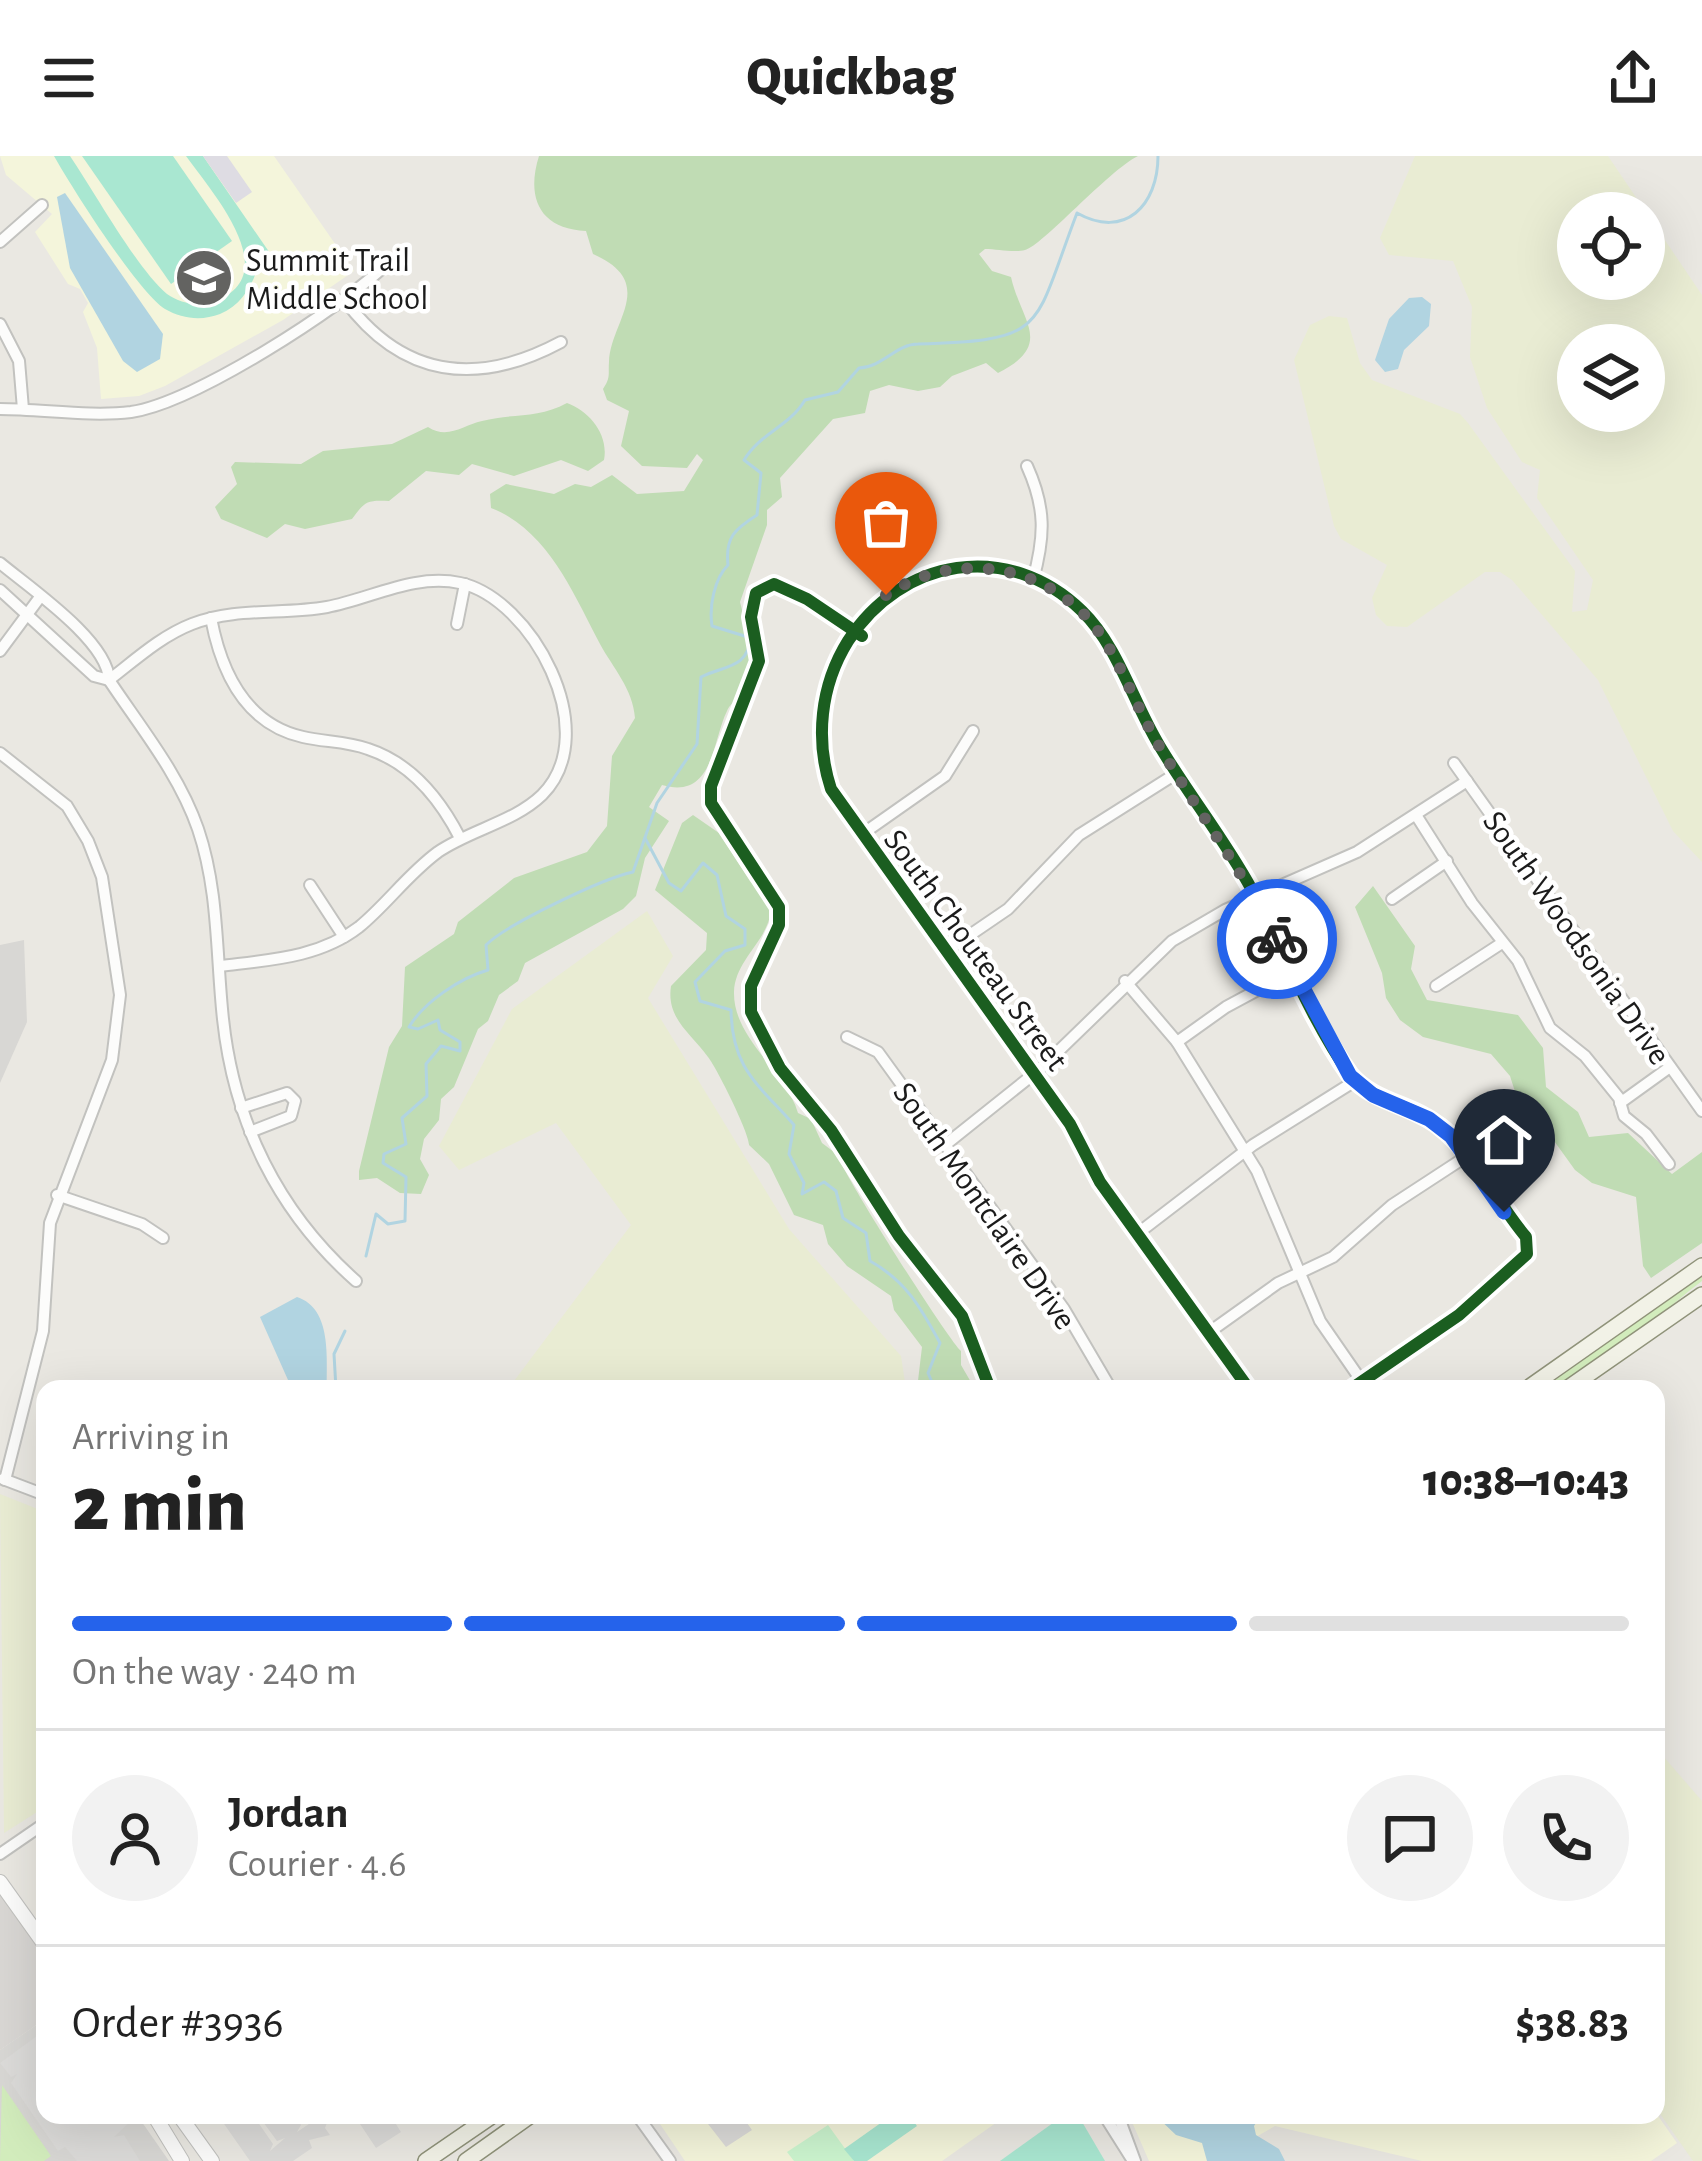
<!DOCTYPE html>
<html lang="en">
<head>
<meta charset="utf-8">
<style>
  :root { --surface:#fff; --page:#f2f2f2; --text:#222; --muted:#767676; --line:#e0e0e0; --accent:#2563eb }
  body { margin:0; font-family:"Alegreya Sans",sans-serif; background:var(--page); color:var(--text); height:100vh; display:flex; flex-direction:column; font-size:45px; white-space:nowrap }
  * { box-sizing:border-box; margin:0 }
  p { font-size:39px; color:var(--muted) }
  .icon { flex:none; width:66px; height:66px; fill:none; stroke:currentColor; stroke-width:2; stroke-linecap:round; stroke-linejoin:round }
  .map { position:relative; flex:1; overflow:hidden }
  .side { position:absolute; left:36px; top:1224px; width:1629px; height:744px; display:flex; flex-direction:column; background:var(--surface); border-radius:24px; box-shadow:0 12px 48px #0002 }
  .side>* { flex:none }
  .buttons { position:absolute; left:1557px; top:36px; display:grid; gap:24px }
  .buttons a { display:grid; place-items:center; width:108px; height:108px; border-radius:50%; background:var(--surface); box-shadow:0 12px 48px #0002; font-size:60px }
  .pin { position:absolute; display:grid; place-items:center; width:102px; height:102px; color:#fff; margin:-123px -51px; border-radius:50% 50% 50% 0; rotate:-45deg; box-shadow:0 0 12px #0007 }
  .pin .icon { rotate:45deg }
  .courier { position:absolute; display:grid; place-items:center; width:120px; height:120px; margin:-60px; border:9px solid #2563eb; border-radius:50%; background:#fff; color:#222; box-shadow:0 3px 15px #0007 }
  .headline em { font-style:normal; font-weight:800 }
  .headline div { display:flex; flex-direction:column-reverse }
  .headline { display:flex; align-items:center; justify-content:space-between; height:204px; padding:0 36px }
  h1 { font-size:78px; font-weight:800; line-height:90px }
  .bar { display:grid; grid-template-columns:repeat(4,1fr); gap:18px 12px; align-content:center; height:144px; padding:0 36px }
  .bar i { height:15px; border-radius:9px; background:var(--line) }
  .bar .selected { background:var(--accent) }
  .bar p { grid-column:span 4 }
  .line { display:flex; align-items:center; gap:30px; padding:0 36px; border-top:3px solid var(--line) }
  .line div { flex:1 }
  .round { display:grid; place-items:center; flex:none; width:126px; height:126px; border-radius:63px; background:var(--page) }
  header { display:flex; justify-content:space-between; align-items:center; height:156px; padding:0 36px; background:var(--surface); font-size:54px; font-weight:800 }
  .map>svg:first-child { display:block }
</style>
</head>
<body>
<header><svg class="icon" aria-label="menu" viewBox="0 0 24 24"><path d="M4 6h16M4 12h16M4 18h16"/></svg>Quickbag<svg class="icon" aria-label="share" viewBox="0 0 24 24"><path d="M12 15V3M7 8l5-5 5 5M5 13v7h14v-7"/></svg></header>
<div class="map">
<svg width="1702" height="2005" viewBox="0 0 1702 2005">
  <rect width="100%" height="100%" fill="#eae8e2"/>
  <polygon fill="#d9d7d4" points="0,1723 45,1787 45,1863 0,1894"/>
  <g fill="#f4f5db">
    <polygon points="0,0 274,0 354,115 283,164 165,230 139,240 101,243 97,192 83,156 88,147 80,133 68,128 35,76 52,58 6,19"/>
    <polygon points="1656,1957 1677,1987 1651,2005 1422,2005 1275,1970 1214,2005 1149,2005 1129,1959"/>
    <polygon points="654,1959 1007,1959 942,2005 685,2005"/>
  </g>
  <g fill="#d8d7d4">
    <polygon points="24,784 27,866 0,927 0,789"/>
    <polygon points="45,1863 45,1959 137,1959 169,2005 0,2005 0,1894"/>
  </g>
  <g fill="#e9ecd3" fill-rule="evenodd">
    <path d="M 1415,0 L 1608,0 L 1702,139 L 1702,706 L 1673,675 L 1598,524 L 1512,424 L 1500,416 L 1485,416 L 1407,471 L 1387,470 L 1376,459 L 1372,442 L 1387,409 L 1341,383 L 1334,370 L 1294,204 L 1310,169 L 1329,160 L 1347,162 L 1360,207 L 1372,224 L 1460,258 L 1468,267 L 1575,415 L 1572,456 L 1587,454 L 1593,424 L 1537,342 L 1540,314 L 1522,306 L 1487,252 L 1470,201 L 1472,151 L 1453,105 L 1389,99 L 1380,82 ZM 1578,57 L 1644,57 L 1644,123 L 1578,123 L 1578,94 L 1568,86 L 1578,76 ZM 1644,189 L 1644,255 L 1578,255 L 1578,189 Z"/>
    <polygon points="647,755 673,800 648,842 789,1073 901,1200 906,1233 508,1233 631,1069 556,967 459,1014 439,990 512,853"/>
    <polygon points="0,1338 45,1356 45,1651 4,1677"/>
    <polygon points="1656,1592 1702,1645 1702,2005 1693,2005 1656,1952"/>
  </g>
  <g fill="#d2ecbc">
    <path d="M 1702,1118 L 1702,1125 C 1661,1155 1587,1233 1537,1233 Z"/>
    <polygon points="2,1929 51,2000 44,2005 0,2005"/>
  </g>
  <g fill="#c0dcb4">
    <path d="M 539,0 L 1138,0 C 1109,14 1041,91 1025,94 C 1014,97 997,93 985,93 L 979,98 L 992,115 L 1011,121 C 1021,166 1055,188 998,217 L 986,207 L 952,220 L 940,231 L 918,235 L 889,229 L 870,235 L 865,257 L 833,263 L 780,322 L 782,341 L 767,354 L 767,369 L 740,446 L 753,496 C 747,510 745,528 738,540 C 735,546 729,549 727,555 C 712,585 714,644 662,629 L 649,651 L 669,665 L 645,702 L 636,740 L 623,753 L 525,807 L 518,825 L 499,839 L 488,865 L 478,873 L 454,931 L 441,943 L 439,964 L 424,983 L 420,1003 L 429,1019 L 421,1038 L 400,1037 L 377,1022 L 359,1024 L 359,1015 L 389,891 L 402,870 L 405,811 L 454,778 L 458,766 L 514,722 L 587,696 L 607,670 L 612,600 L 635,562 C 633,533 613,512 600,488 C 574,439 548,374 491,352 L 490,338 L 506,328 L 554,338 L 575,328 L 591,331 L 612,319 L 637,338 L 684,335 L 703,304 L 697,298 L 687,312 L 642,310 L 621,290 L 629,255 L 607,244 L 603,233 C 611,221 608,219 609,206 C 610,166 659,127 593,98 L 586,75 C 539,73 526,41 539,0 Z"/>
    <path d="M 567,247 C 589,255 609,278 604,304 L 588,315 L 561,304 L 514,320 L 472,308 L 459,319 L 426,315 L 389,345 C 367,344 365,345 352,363 L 305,373 L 285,368 L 267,382 L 221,363 L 215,351 L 237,328 L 231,311 L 235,306 L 301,308 L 323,295 L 392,288 L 428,271 C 448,284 463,269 482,265 C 512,257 538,263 567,247 Z"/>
    <path d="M 693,659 L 719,677 L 750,725 L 771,744 C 775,782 735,800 734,836 C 733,883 786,915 798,957 L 811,963 L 822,987 L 838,999 C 840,1014 949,1185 961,1195 L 961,1209 L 975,1233 L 917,1233 L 922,1191 L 894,1154 L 891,1140 L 847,1110 L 828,1088 L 823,1069 L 794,1059 L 769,1008 L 749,989 C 750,979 718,914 708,901 C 691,877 666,863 671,830 L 706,794 L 707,777 L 655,734 L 682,667 Z"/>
    <polygon points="1373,730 1415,790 1411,813 1427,844 1518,859 1543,892 1546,931 1578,956 1589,981 1628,977 1672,1018 1702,996 1702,1087 1651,1122 1643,1110 1636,1041 1592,1027 1575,1014 1539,964 1518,945 1510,920 1491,898 1423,881 1400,864 1386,842 1382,817 1355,751"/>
  </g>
  <polygon fill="#ccf5cf" points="828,1969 854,2005 794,2005 787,1996"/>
  <g fill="#a9e7d1">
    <path d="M 54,0 L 70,0 C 94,35 137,113 167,138 C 180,147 197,151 212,146 C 289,121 210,34 186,0 L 203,0 L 274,103 L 263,111 L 259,107 C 253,129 242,149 220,158 C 202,165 182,163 165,153 C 138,136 72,32 54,0 Z"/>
    <polygon points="82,0 173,0 232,85 171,128"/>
    <polygon points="892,1959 909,1959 917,1970 867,2005 854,2005 844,1993"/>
    <polygon points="1064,1959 1078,1959 1105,2005 1000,2005"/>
  </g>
  <g fill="#dcdbd9">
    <polygon points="45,1874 45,1959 102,1959 106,1966 127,1959 130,1966 114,1981 124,1979 140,2005 77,2005 65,1991 58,1995 11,1927 17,1918 11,1921 0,1907"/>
    <polygon points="231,1959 253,1959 273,1988 270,1995 285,1982 277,1985 258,1959 294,1959 301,1969 297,1976 312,1966 299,1959 330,1959 325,1972 330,1979 309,1984 312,1992 293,2005 250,2005 222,1965"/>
    <polygon points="354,1959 390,1959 401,1976 376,1992"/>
    <polygon points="701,1959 753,1959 755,1962 747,1967 752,1974 726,1991"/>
  </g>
  <polygon fill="#dedce3" points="203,0 227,0 252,36 236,47"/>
  <g fill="#b1d4e1">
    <polygon points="65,37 163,178 160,203 137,216 123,205 70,112 57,41"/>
    <polygon points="1422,141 1431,148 1429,170 1404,194 1398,213 1385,216 1375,204 1389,163 1409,142"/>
    <path d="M 297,1141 C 333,1153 326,1204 327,1233 L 292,1233 L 260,1161 Z"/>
    <polygon points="1155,1959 1261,1959 1254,1970 1256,1979 1279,1993 1285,2005 1207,2005 1202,1987 1176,1979"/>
  </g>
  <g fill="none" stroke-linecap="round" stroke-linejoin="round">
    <g stroke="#b1d4e1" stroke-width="3">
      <path d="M 645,682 L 669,727 L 681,735 L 703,707 L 717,719 L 726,760 L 745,773 L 745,789 L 725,795 L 695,826 L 700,845 L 731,854 C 732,913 758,928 794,969 L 789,998 L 804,1027 L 802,1038 L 824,1026 L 836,1035 L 843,1062 L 866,1077 L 870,1105 C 906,1125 921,1152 940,1187 L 928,1217 L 935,1233"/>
      <path d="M 366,1100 L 376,1058 L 388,1068 L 405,1065 L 406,1021 L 383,1007 L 384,998 L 406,988 L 402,962 L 427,940 L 426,908 L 441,890 L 460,895 L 460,886 L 440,874 L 438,864 L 418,873 L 409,871 C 424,846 460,822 488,814 L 486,789 C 507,768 604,722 633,716 L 657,647 L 697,588 L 701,521 C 725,509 747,513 751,482 L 712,470 C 709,451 714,423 728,409 C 725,381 735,373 757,359 L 761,317 L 744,304 C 760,277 789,271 805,244 L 838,236 L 859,212 C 883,211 896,188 918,188 C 1049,184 1032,175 1077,57 C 1125,84 1158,49 1158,0"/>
      <polyline points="336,1233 334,1198 345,1175"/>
    </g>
    <g stroke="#c2c2bf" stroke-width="14">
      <g id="minor">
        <polyline points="0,86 42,49"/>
        <path d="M 344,143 C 402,222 477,231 561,186"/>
        <polyline points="0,168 19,205 23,253"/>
        <path d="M 0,253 C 42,253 89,261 131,256 C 194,247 341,152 388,107"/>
        <path d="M 1027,310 C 1046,352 1045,380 1033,424"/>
        <polyline points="876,376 903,427"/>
        <path d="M 0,407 C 30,432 108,485 109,524 C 141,572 179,618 198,673 C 219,735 216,799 223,863 C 234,966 278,1056 356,1125"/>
        <polyline points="0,434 94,520 109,524"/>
        <path d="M 211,462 C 221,515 245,568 303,581 C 324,586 347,585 368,593 C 411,607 440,643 460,682"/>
        <polyline points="457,468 465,428"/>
        <polyline points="0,495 40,441"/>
        <path d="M 109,524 C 135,504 161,480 192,468 C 236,451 282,459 327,451 C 370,443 415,417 460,427 C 531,442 605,576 542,639 C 514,666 470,674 438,696 C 408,718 387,748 359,771 C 319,802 268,804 220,810"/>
        <polyline points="0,597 67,650 88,685 102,721 120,839 112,904 50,1067 43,1175 5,1324"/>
        <polyline points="1454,607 1702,955"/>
        <polyline points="1416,659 1472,747 1518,805 1550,872 1585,900 1619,942 1624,960 1646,978 1669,1008"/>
        <polyline points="861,679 945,620 973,575"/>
        <polyline points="310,729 344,781"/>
        <polyline points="1392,743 1447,705"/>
        <polyline points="945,796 1008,753 1079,679 1177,617"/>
        <polyline points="1125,825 1177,886 1257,1015 1320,1165 1367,1233"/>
        <polyline points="1436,830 1502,787"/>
        <polyline points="847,881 878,896 1064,1153 1111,1233"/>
        <polyline points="1177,886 1226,851 1293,815"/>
        <polyline points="1620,947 1670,911"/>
        <polyline points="241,952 287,937 295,945 291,960 250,976"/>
        <polyline points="945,989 1040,913 1172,785 1225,754 1357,696 1467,625"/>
        <polyline points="57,1039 142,1068 163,1082"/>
        <polyline points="1137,1078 1253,989 1355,925"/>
        <polyline points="1208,1177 1278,1127 1333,1101 1392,1049 1467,1000"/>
        <path d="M 1249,1233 L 1100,1026 L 1070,968 L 831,633 C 815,584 820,530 848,485 C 901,402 1008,383 1082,455 C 1118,490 1133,546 1159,589 C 1188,638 1225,684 1252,734 C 1285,796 1310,862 1350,919 C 1374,947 1411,948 1439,970 C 1475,997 1496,1046 1526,1081 L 1527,1098 L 1459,1159 L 1351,1233"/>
        <polyline points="3,1323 45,1339"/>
        <polyline points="0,1698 45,1667"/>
        <polyline points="637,1959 670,2005"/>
        <polyline points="1104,1959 1133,2005"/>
        <polyline points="1118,1959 1135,2005"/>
      </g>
    </g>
    <g stroke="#c2c2bf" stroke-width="16">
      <g id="tertiary">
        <polyline points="0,1726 45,1789"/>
        <polyline points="154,1959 182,2005"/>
        <polyline points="179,1959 212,2005"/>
      </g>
    </g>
    <g stroke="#90937a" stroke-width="18">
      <g id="secondary">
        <polyline points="1527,1233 1702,1110"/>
        <polyline points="1567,1233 1702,1139"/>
        <polyline points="426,2005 493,1959"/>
        <polyline points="466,2005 531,1959"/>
      </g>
    </g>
    <use href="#minor" stroke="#fcfcfb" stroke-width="10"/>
    <use href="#tertiary" stroke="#fcfcfb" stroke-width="14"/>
    <use href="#secondary" stroke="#f2f2e7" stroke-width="15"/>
    <g stroke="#fff" stroke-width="20">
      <g id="cycleway">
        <polyline points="862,480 807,443 774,428 756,437 751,461 759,505 711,630 711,647 779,751 779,769 751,830 751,856 780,912 831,974 899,1080 962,1160 990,1233"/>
        <path d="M 1249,1233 L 1100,1026 L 1070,968 L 831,633 C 815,584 820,530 848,485 C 901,402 1008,383 1082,455 C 1118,490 1133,546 1159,589 C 1188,638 1225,684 1252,734 C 1285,796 1310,862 1350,919 C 1374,947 1411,948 1439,970 C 1475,997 1496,1046 1526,1081 L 1527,1098 L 1459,1159 L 1351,1233"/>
      </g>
    </g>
    <use href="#cycleway" stroke="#1b5e20" stroke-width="12"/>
  </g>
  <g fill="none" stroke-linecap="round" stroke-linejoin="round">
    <path stroke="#636361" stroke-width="12" stroke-dasharray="0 21.6" d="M 886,439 C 958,391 1055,409 1103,482 C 1124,515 1138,554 1158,588 C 1197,654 1242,714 1277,783"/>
    <polyline stroke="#2563eb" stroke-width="15" points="1277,783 1350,920 1373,939 1429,963 1451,980 1504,1056"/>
  </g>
  <defs>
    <g id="school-disc" transform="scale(3)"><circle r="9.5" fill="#636361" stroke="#fff"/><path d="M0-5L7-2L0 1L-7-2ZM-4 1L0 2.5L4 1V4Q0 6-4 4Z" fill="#fff"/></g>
  </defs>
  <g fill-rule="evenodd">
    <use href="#school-disc" x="204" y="122"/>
  </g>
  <g text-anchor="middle" stroke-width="9" stroke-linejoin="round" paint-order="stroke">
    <g font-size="33" fill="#1b1b1b" stroke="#fff" text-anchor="start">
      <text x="246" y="115">Summit Trail<tspan x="246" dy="38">Middle School</tspan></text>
    </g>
    <g font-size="33" fill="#1b1b1b" stroke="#fff">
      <text transform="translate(1578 781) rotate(55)" y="12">South Woodsonia Drive</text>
      <text transform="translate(977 793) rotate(54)" y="12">South Chouteau Street</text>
      <text transform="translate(986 1049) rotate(55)" y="12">South Montclaire Drive</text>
    </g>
  </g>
</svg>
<div class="buttons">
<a><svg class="icon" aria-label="locate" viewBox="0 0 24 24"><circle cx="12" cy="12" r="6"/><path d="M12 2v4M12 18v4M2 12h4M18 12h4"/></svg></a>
<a><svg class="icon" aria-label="layers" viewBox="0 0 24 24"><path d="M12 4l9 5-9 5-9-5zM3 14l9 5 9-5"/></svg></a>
</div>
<div class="pin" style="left:886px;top:439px;background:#ea580c"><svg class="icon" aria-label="bag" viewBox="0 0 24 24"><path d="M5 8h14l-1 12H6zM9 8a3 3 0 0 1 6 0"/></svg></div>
<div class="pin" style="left:1504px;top:1056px;background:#1f2937"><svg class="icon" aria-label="home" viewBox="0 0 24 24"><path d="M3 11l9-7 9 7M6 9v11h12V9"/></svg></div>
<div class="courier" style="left:1277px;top:783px"><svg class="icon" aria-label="bike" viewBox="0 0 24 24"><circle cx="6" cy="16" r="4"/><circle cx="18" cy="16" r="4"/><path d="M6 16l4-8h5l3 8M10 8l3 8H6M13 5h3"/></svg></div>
<section class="side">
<div class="headline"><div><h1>2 min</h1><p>Arriving in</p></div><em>10:38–10:43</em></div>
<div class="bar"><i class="selected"></i><i class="selected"></i><i class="selected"></i><i></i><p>On the way · 240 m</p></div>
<div class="line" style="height:216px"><a class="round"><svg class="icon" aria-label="person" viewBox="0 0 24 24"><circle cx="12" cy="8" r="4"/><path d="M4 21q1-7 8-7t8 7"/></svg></a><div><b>Jordan</b><p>Courier · 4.6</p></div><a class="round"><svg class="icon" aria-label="chat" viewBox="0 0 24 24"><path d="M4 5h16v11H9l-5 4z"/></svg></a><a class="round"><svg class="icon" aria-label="phone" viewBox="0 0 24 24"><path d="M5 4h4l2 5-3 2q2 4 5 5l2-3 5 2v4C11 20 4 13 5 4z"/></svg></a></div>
<div class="line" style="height:156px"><div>Order #3936</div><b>$38.83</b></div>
</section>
</div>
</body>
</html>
